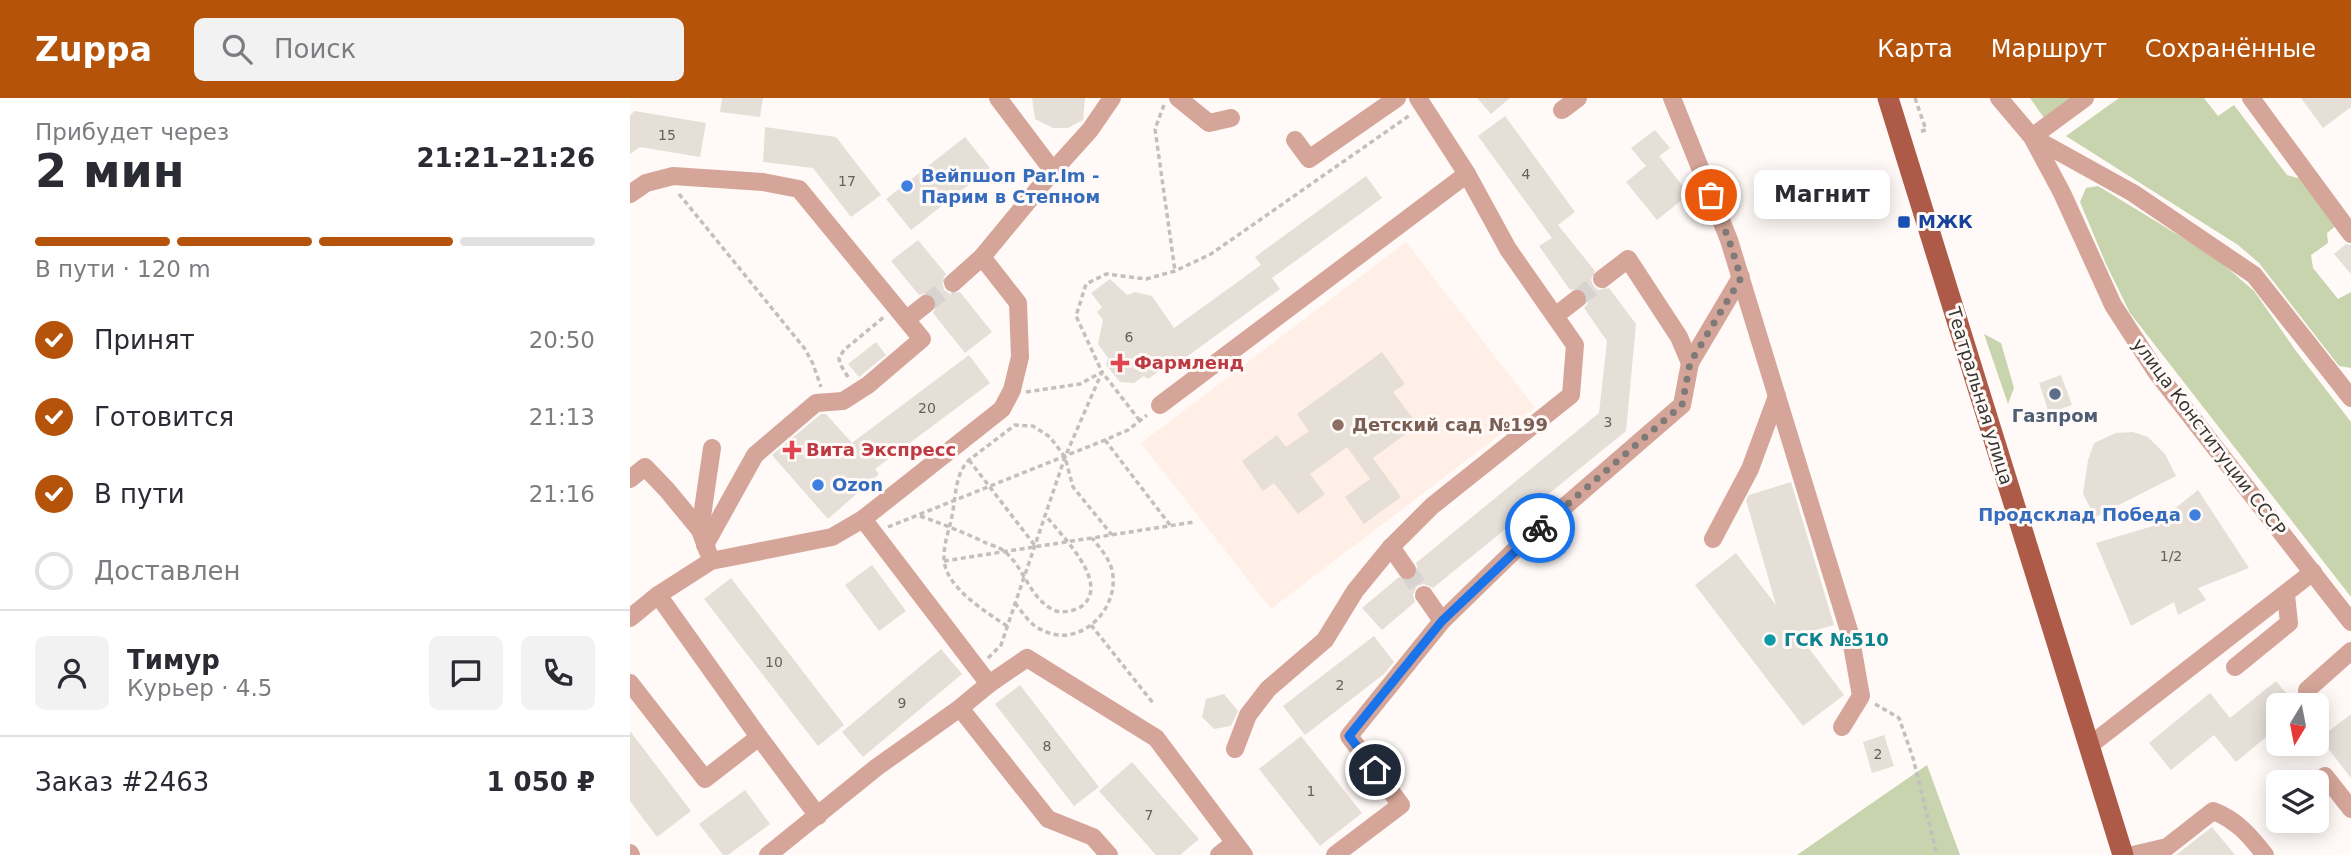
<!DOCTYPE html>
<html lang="ru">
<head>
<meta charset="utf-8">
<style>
  :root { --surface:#fff; --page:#f2f2f3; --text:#2b2b33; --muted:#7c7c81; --line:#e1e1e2; --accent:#b45309 }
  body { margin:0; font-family:"DejaVu Sans",sans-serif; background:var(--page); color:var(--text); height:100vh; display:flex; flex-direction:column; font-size:26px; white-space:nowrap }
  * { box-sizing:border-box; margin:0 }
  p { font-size:23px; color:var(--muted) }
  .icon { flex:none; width:38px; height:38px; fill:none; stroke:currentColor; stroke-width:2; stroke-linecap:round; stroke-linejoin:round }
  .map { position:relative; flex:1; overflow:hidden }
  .drawer { display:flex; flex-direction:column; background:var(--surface); width:630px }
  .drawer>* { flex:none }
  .needle { width:46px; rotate:190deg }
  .controls { position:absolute; left:1636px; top:595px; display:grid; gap:14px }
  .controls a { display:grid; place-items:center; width:63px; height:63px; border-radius:10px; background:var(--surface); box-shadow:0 4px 18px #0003; font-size:35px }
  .pin { position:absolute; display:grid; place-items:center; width:60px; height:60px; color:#fff; margin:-30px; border:4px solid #fff; border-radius:50%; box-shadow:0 2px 7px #0007 }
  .courier { position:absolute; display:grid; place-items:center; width:70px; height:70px; margin:-35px; border:5px solid #1a73e8; border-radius:50%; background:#fff; color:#222; box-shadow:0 2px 9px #0007 }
  .bubble { position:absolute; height:49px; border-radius:10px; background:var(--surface); box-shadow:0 4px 18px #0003; font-size:23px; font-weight:600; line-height:49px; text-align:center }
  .overview em { font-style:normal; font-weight:600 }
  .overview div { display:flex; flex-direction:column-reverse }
  .overview { display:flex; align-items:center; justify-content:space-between; height:119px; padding:0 35px }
  h1 { font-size:46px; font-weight:600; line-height:52px }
  .bar { display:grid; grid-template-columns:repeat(4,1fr); gap:10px 7px; align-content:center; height:84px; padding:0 35px }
  .bar i { height:9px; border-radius:5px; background:var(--line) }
  .bar .selected { background:var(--accent) }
  .bar p { grid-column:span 4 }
  .line { display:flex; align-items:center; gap:18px; padding:0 35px; border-top:2px solid var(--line) }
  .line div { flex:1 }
  .round { display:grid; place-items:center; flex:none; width:74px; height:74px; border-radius:10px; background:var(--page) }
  ol { padding:0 35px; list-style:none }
  li { display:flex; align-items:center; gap:21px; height:77px }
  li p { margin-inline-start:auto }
  li .icon { padding:7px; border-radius:50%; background:var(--accent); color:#fff; stroke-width:4 }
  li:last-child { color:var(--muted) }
  li i { width:38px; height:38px; border:4px solid var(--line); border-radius:50% }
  header { display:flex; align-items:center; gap:42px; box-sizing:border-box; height:98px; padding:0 35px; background:var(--accent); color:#fff }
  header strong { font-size:33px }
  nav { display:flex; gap:38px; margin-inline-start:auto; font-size:24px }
  .search { width:490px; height:63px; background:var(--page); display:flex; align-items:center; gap:18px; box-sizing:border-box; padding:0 24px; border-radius:10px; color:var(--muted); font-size:26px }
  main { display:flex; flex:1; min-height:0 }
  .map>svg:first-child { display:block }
</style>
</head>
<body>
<header>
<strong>Zuppa</strong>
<div class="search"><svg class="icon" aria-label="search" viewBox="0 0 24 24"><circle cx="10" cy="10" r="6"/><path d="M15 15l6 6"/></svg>Поиск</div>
<nav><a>Карта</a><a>Маршрут</a><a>Сохранённые</a></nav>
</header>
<main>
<section class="drawer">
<div class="overview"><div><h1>2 мин</h1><p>Прибудет через</p></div><em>21:21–21:26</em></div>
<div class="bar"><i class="selected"></i><i class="selected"></i><i class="selected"></i><i></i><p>В пути · 120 m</p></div>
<ol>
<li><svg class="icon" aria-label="check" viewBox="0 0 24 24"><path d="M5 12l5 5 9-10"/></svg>Принят<p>20:50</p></li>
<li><svg class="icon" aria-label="check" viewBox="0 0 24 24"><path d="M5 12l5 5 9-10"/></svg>Готовится<p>21:13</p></li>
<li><svg class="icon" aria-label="check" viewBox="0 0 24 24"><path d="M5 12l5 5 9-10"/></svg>В пути<p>21:16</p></li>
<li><i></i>Доставлен</li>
</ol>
<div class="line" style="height:126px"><a class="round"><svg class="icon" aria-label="person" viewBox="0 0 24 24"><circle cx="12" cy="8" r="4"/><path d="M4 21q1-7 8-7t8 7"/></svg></a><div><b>Тимур</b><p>Курьер · 4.5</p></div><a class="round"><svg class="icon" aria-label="chat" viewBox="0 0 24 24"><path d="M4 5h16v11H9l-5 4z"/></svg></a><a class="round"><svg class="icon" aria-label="phone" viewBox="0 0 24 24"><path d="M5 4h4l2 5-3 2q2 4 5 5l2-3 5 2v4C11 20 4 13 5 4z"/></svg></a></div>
<div class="line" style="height:91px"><div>Заказ #2463</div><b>1 050 ₽</b></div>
</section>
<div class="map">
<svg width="1721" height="757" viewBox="0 0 1721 757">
  <rect width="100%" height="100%" fill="#fffaf7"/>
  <polygon fill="#ffefe6" points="776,144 905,310 641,511 511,345"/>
  <g fill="#c8d4ad">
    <polygon points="1400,0 1442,0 1414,20"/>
    <polygon points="1489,0 1574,0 1588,18 1604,7 1657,77 1675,82 1707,127 1697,135 1698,145 1681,157 1683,170 1708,201 1721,194 1721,270 1709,268 1629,165 1608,147 1436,38"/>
    <polygon points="1468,88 1586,160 1624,193 1666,253 1721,324 1721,499 1500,215 1476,166 1450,104 1456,90"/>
    <polygon points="1354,236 1371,245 1384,290 1378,306"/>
    <polygon points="1297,667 1330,757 1167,757"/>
  </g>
  <g fill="#e5dfd8">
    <polygon points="92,0 133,0 130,19 90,14"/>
    <polygon points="402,0 455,0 453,22 438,30 423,30 405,21"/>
    <polygon points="847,0 880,0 861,16"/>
    <polygon points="1671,0 1721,0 1721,9 1693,30"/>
    <polygon points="5,13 76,25 70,59 10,49 0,56 0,17"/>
    <polygon points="875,18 945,114 928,127 965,173 961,182 963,187 968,192 979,190 1006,226 996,333 803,490 794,486 787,488 783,497 785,504 752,532 732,510 769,479 777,483 784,481 788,472 786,465 969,315 977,243 954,210 958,205 956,195 951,190 940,192 909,148 922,140 848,38"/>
    <polygon points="135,29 206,39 251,97 221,119 183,70 133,64"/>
    <polygon points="1025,32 1040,50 1029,58 1059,96 1027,122 996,84 1016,68 1001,50"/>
    <polygon points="335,39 360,70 281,132 256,101"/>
    <polygon points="736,78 752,100 642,180 650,191 544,268 542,264 518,281 514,278 504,285 490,284 476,267 478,260 468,246 473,222 467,214 472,209 461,195 480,181 497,197 505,194 522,198 544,230 631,167 625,159"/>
    <polygon points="288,142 316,176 312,182 314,192 320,196 330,194 362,234 335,255 303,215 307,205 304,198 295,195 289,197 261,163"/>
    <polygon points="1716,146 1721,147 1721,176 1704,156"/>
    <polygon points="246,244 256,257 229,279 218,266"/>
    <polygon points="752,254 775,286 763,294 788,327 743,360 771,399 734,426 715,399 740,381 717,349 680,376 695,396 668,416 644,385 633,393 612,363 647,337 656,349 679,333 667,316"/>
    <polygon points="339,257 360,285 245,371 249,376 198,421 142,357 191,316 196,316 222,345"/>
    <polygon points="1431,277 1442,307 1419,315 1409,285"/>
    <polygon points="1503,334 1518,339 1535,356 1546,378 1465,419 1453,396 1458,362 1464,345 1486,335"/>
    <polygon points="1161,384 1204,527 1169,537 1214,597 1173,628 1065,487 1106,455 1146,507 1116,402 1119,397"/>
    <polygon points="1568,392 1619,470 1568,490 1576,502 1548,517 1544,504 1501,528 1466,445 1523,428"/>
    <polygon points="242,467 276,513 249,533 215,487"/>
    <polygon points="101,480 214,627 188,648 74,501"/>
    <polygon points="744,538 764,564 754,576 675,637 653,608"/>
    <polygon points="311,551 332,576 233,659 212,634"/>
    <polygon points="1646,583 1666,607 1648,607 1648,629 1606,664 1584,637 1541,672 1519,645 1580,595 1600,620"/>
    <polygon points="390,587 469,689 444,708 365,606"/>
    <polygon points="594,596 608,613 601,628 584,631 572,619 576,601"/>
    <polygon points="1721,616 1721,680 1690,640"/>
    <polygon points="0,633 61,713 27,739 0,703"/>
    <polygon points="1254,637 1264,668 1242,675 1233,644"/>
    <polygon points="671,638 732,715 690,748 629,671"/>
    <polygon points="502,664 569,741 550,757 526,757 469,693"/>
    <polygon points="115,692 140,726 98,757 93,757 69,726"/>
    <polygon points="1582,729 1605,757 1546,757"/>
  </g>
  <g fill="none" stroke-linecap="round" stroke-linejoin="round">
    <g stroke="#d7d3d0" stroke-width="18" stroke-dasharray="18 9" stroke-linecap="butt">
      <polyline points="947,201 972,181"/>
      <polyline points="296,206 323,185"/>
      <polyline points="777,472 794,497"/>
    </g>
    <g stroke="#c3bfbc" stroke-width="3.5" stroke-dasharray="5 3.5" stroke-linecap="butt">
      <polyline points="1285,0 1296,32 1288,34"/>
      <polyline points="534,7 525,31 545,173"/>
      <polyline points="49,96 175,251 183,266 191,289"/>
      <polyline points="218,279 210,266 209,260 214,252 254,219"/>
      <polyline points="396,294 450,286 472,274 510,323"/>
      <polyline points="475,342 540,427"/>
      <polyline points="339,362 406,449"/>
      <path d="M 290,418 C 312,426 333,434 354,444 C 360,447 369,449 374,453 C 394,468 400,503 426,513 C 434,515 445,513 452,508 C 481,485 431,437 416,418"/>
      <polyline points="258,429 475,342 498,332 517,317"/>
      <polyline points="314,463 564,424"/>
      <path d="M 385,505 C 393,515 400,527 412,532 C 450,552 491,510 482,472 C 479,460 470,450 462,440"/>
      <polyline points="461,527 523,605"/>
      <path d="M 377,528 C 356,514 313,488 314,459 C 314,442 321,428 323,412 C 326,394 326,375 339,362 L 385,327 L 403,328 L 420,339 L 435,359 L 443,389 L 482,437"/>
      <polyline points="358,560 371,547 435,359 472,274 446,218 456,186 476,176 516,181 545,173 581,156 780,17"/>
      <polyline points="1245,606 1269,620 1283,660 1307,757"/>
    </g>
    <g stroke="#d5a599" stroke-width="18">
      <polyline points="368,0 423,73"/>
      <polyline points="548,0 579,25 601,20"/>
      <polyline points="1042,0 1099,142 1220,536 1231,598 1212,629"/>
      <polyline points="1369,0 1402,39 1432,95 1483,207 1527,275 1721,524"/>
      <polyline points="1455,0 1402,39 1503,95 1624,177 1721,300"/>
      <polyline points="1621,0 1721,136"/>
      <polyline points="932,12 948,0"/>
      <polyline points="665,42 679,61 767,0"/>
      <polyline points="0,96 16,85 43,78 133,84 169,91 292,241 238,287 213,303 186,305 125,357 75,447"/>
      <polyline points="323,185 352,159"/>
      <polyline points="925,218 947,201"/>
      <polyline points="277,221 296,206"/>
      <polyline points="1060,265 1111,179"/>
      <polyline points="530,307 837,76 788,0"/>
      <polyline points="0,381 15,369 37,392 70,432 78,454"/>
      <polyline points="233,421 359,586 397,560 526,640 614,757"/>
      <polyline points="70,432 82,350"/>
      <polyline points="1083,441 1120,371 1147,298"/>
      <polyline points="761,449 777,472"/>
      <polyline points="28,497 129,639 188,718"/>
      <polyline points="794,497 812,523"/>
      <polyline points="0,520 28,497 81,463 202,439 233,421 372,311 382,292 390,259 388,205 352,159 423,73 460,32 482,0"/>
      <polyline points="1605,569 1659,525 1656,497"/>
      <polyline points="0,585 75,681 129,639"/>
      <polyline points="1679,607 1677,592 1721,553"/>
      <polyline points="330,610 418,721 463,739 479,757"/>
      <polyline points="1459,648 1683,474"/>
      <polyline points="605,651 618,617 638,591 695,542 725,493 761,449 802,408 941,297 945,247 878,151 837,76"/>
      <polyline points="1695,678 1721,711"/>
      <polyline points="0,755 1,757"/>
      <polyline points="138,757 247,669 330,610 359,586"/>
      <polyline points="589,757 604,745"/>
      <polyline points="705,757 771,707 719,638 812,523 889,448 1052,307 1060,265 1049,239 998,161 972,181"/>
      <path d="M 1503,757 L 1537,749 L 1583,713 C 1607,722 1620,738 1635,757"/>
    </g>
    <polyline stroke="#ad5b48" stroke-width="21" points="1258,0 1493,757"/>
  </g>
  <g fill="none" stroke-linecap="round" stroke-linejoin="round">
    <polyline stroke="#7e7a78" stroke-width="7" stroke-dasharray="0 12.6" points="910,430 1052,307 1060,265 1111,180 1099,142 1081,97"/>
    <polyline stroke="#1a73e8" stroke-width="9" points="745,672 719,638 812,523 910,430"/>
  </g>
  <g fill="#3f7fe0" stroke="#fffaf7" stroke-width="2.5">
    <circle cx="277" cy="88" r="7"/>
    <circle cx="188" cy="387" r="7"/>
    <circle cx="1565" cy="417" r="7"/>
  </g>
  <rect fill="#1a4fb4" stroke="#fffaf7" stroke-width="2.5" x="1267" y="117" width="14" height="14" rx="3.5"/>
  <g fill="#e0444e" stroke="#fffaf7" stroke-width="2.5">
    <path d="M486.5 254.5h7v7h7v7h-7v7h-7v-7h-7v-7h7z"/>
    <path d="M158.5 341.5h7v7h7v7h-7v7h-7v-7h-7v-7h7z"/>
  </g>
  <circle fill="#5c6f8a" stroke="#fffaf7" stroke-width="2.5" cx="1425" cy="296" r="7"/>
  <circle fill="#8d6e63" stroke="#fffaf7" stroke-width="2.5" cx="708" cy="327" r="7"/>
  <circle fill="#0f9aa8" stroke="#fffaf7" stroke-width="2.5" cx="1140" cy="542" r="7"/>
  <g text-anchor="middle" stroke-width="6" stroke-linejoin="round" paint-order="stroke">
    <g font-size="14" fill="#63605c">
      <text x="37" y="42">15</text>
      <text x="896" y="81">4</text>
      <text x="217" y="88">17</text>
      <text x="499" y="244">6</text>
      <text x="297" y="315">20</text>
      <text x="978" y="329">3</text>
      <text x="1541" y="463">1/2</text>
      <text x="144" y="569">10</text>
      <text x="710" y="592">2</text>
      <text x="272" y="610">9</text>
      <text x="417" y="653">8</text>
      <text x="1248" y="661">2</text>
      <text x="681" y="698">1</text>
      <text x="519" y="722">7</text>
    </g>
    <g font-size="18" font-weight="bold" fill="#366cbe" stroke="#fffaf7" text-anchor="start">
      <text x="291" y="84">Вейпшоп Par.Im -<tspan x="291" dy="21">Парим в Степном</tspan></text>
      <text x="202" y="393">Ozon</text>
      <text x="1551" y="423" text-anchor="end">Продсклад Победа</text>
    </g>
    <g font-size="18" font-weight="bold" fill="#164399" stroke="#fffaf7" text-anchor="start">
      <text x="1288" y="130">МЖК</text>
    </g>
    <g font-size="18" font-weight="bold" fill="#be3a42" stroke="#fffaf7" text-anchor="start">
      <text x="504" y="271">Фармленд</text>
      <text x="176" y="358">Вита Экспресс</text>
    </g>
    <g font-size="18" fill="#383533" stroke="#fffaf7">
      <text transform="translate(1350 298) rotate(73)" y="6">Театральная улица</text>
      <text transform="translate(1579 339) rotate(53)" y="6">улица Конституции СССР</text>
    </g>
    <g font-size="18" font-weight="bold" fill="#4e5e75" stroke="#fffaf7">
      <text x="1425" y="324">Газпром</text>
    </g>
    <g font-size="18" font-weight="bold" fill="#785e54" stroke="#fffaf7" text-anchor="start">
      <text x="722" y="333">Детский сад №199</text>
    </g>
    <g font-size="18" font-weight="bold" fill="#0d838f" stroke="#fffaf7" text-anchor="start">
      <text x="1154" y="548">ГСК №510</text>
    </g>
  </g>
</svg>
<div class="controls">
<a><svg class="needle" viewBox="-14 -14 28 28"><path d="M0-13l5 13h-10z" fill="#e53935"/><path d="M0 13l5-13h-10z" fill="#7c7c81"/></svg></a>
<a><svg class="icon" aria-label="layers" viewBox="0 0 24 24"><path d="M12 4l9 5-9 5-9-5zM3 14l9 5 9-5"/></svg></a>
</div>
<div class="pin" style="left:1081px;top:97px;background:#ea580c"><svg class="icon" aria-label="bag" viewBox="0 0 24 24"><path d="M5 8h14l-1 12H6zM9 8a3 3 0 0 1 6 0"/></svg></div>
<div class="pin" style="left:745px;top:672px;background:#1f2937"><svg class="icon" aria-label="home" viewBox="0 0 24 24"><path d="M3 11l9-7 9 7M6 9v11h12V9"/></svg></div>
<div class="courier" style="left:910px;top:430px"><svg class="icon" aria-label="bike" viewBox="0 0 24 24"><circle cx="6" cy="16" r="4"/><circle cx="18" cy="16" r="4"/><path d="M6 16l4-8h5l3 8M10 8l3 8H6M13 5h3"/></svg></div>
<div class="bubble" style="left:1124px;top:72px;width:136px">Магнит</div>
</div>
</main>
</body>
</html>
